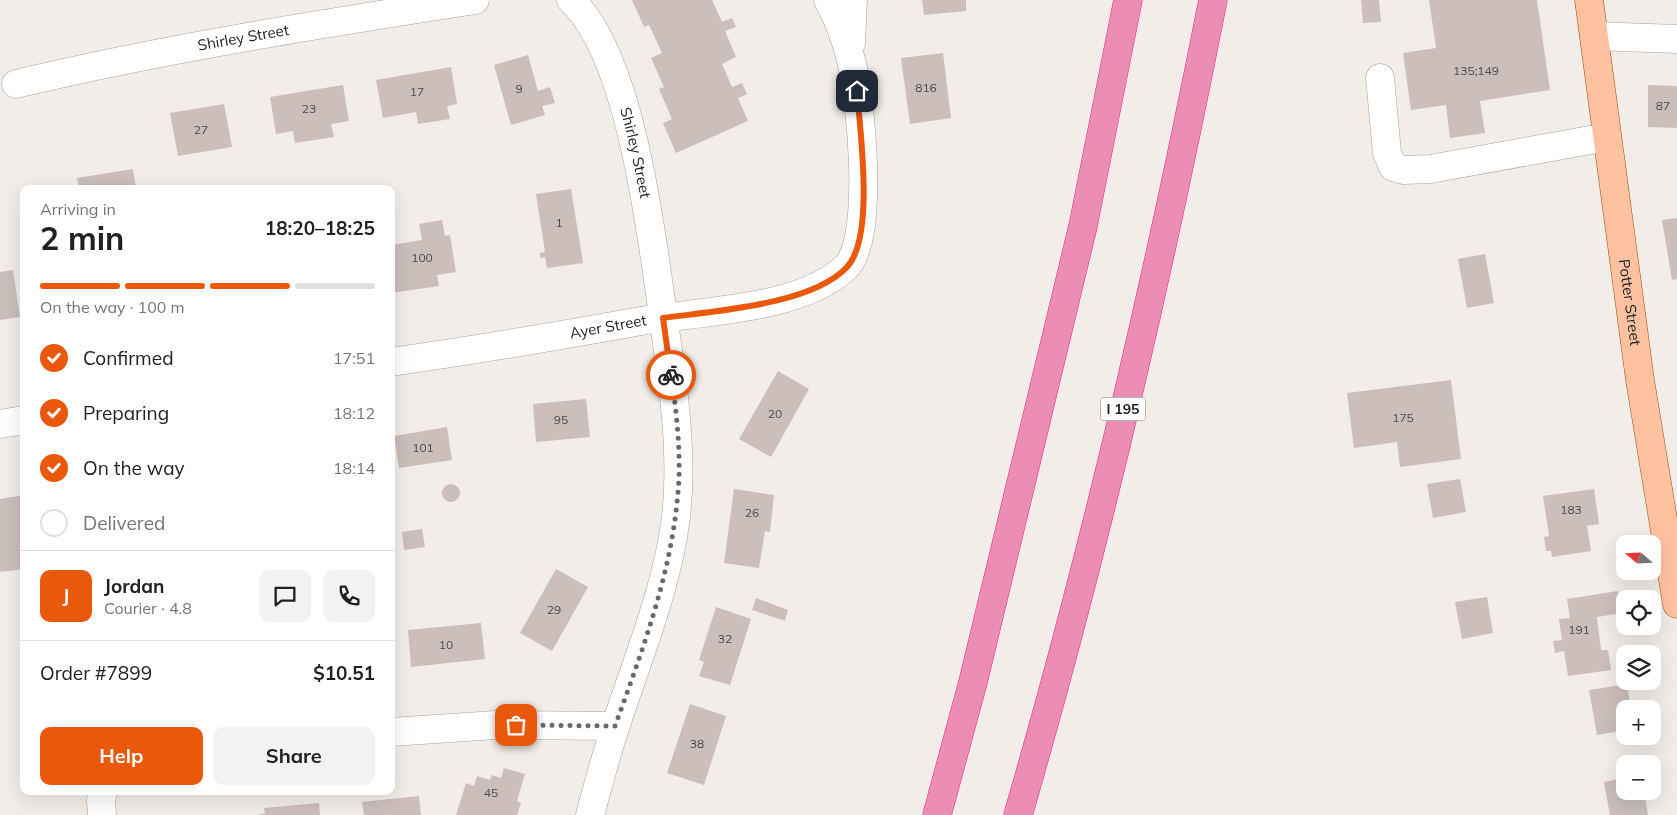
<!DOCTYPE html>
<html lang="en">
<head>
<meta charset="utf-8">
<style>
  :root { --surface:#fff; --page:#f2f2f2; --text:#202124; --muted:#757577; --line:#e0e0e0; --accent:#ea580c }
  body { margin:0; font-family:Mulish,sans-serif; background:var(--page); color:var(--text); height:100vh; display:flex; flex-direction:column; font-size:19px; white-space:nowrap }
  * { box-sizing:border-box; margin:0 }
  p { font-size:16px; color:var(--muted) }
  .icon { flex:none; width:28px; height:28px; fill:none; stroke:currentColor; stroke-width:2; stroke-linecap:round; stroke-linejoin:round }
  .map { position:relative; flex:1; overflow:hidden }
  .details { position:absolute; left:20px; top:185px; width:375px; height:610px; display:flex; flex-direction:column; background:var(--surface); border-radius:10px; box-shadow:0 5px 20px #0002 }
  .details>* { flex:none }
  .needle { width:32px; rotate:289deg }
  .buttons { position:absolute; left:1616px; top:535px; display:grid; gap:10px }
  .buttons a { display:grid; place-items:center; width:45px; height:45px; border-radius:10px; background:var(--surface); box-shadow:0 5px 20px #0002; font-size:25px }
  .pin { position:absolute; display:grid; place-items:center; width:42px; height:42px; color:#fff; margin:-21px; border-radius:10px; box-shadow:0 2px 8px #0006 }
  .courier { position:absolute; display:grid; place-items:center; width:50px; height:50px; margin:-25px; border:4px solid #ea580c; border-radius:50%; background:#fff; color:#222; box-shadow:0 1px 6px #0007 }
  .headline em { font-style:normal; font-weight:700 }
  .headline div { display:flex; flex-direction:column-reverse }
  .headline { display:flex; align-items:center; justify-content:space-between; height:85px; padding:0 20px }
  h1 { font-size:32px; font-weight:700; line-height:38px }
  .bar { display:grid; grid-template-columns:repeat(4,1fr); gap:8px 5px; align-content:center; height:60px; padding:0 20px }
  .bar i { height:6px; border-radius:4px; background:var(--line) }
  .bar .current { background:var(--accent) }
  .bar p { grid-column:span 4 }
  .line { display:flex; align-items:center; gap:12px; padding:0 20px; border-top:1px solid var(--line) }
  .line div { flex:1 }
  .round { display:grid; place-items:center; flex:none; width:52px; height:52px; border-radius:10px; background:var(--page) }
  ol { padding:0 20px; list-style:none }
  li { display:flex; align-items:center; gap:15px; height:55px }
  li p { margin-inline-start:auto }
  li .icon { padding:5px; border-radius:50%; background:var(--accent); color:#fff; stroke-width:4 }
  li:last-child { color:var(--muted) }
  li i { width:28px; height:28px; border:2px solid var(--line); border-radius:50% }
  .action { display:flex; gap:10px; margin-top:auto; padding:10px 20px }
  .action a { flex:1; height:58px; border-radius:10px; background:var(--accent); color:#fff; font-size:20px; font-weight:700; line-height:58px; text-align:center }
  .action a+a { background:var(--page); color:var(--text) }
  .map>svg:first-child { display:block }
</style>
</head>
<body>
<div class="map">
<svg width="1677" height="815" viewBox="0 0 1677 815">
  <rect width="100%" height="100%" fill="#f2ede8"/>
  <g fill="#cbbebb">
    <polygon points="632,0 712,0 722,22 732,18 736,27 725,31 736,57 722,64 732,87 742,83 747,94 738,98 748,121 676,153 663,123 672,119 659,89 664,87 651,58 662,53 649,25 644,27"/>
    <polygon points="922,0 966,0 966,11 924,15"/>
    <polygon points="1361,0 1379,0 1381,22 1363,23"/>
    <polygon points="1429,0 1537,0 1550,90 1480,101 1485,133 1450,138 1446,105 1411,110 1403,53 1436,48"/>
    <polygon points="943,53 951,118 910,124 901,58"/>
    <polygon points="528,55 538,91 550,87 555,103 542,106 545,115 511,125 494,65"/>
    <polygon points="451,67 457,104 447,106 450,119 418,124 416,112 383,118 376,80"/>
    <polygon points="343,85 349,121 331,124 334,137 295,143 293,131 276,134 270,97"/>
    <polygon points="1648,85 1677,86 1677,128 1648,127"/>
    <polygon points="224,104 232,147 178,156 170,113"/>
    <polygon points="133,169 136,189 79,189 77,178"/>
    <polygon points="571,189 583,263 547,268 545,257 540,258 540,253 545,252 536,194"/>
    <polygon points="1677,218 1677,279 1672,280 1662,220"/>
    <polygon points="442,220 445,236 450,235 456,272 437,275 439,286 391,293 391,245 422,240 419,224"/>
    <polygon points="1485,254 1494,303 1467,308 1458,259"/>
    <polygon points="13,270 20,317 0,320 0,272"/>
    <polygon points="778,371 809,389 771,457 739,439"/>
    <polygon points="1451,380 1461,459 1400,467 1397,442 1354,448 1347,393"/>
    <polygon points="586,399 590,437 536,442 533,404"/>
    <polygon points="447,427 452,460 399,468 394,436"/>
    <polygon points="1460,479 1466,512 1433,518 1427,484"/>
    <circle cx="451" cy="493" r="9"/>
    <polygon points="734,489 774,495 770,532 765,531 759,568 724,563"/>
    <polygon points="1594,489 1599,524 1587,526 1591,551 1552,557 1551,551 1546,551 1544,537 1549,536 1543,496"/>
    <polygon points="24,495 24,569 0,572 0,499"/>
    <polygon points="422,529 425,547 404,550 402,532"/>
    <polygon points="556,569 588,587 552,651 520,633"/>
    <polygon points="1618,591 1622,613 1597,617 1601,650 1608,650 1611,670 1568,676 1564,651 1555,653 1553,641 1562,640 1559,619 1570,618 1567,599"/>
    <polygon points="1487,597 1493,633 1462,639 1455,602"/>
    <polygon points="756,598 788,610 785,621 752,610"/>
    <polygon points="716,607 751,619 730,685 699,676 704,662 699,660"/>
    <polygon points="481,623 485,659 411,667 408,630"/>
    <polygon points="1627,684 1631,709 1625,709 1625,730 1597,735 1589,690"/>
    <polygon points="690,704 726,716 704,785 667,773"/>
    <polygon points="504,768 525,774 517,801 521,803 517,815 456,815 466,783 474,786 477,776 490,780 492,775 501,778"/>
    <polygon points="1625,778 1625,791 1644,791 1648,815 1610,815 1604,782"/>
    <polygon points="419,796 421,815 364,815 362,802"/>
    <polygon points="319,803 320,815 257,815 265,813 264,808"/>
  </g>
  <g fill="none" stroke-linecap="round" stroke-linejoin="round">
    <g stroke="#a3a3a3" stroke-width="29">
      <g id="minor">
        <path id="s1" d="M 571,0 C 629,54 650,223 661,301 C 671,373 684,445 676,517 C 667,589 638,657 616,725 C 606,755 598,785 590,815"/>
        <polyline points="1594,36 1677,39"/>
        <polyline points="851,43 853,0"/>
        <polyline points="1380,78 1387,153 1393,167 1404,170 1430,169 1607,137"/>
        <path id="s2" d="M 16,84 C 167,48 321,24 475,0"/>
        <path id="s3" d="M 391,362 C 475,350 558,336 641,321 C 700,311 802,310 846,267 C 875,239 861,98 851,60 C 846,40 838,18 828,0"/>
        <polyline points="0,424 24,420"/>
        <polyline points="391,732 496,725 615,726"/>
        <polyline points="102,815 101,801 103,791"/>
      </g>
    </g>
    <g stroke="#a04900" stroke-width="29">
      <g id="major">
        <path id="s4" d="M 1589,0 L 1640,380 L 1677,604"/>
      </g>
    </g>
    <g stroke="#e4228e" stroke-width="29">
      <g id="highway">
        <polyline points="937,815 973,682 1083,226 1128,0"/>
        <path d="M 1018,815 C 1096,547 1159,274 1213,0"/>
      </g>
    </g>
    <use href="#minor" stroke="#fff" stroke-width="28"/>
    <use href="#major" stroke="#ffc2a1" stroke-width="28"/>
    <use href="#highway" stroke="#ec8eb3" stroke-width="28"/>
  </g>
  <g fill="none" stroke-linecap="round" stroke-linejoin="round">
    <path stroke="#6b6967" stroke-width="5" stroke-dasharray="0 9" d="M 516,725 L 615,726 C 644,646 675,564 679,477 C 680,443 676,408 671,375"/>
    <path stroke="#ea580c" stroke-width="6" d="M 671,375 L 663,318 C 713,311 812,305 847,267 C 875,237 860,131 857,91"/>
  </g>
  <g text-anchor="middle" stroke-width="4.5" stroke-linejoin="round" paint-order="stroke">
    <g font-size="12" fill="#4c4948">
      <text x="1476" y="75">135;149</text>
      <text x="926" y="92">816</text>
      <text x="519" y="93">9</text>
      <text x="417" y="96">17</text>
      <text x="1663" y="110">87</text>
      <text x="309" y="113">23</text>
      <text x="201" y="134">27</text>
      <text x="559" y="227">1</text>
      <text x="422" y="262">100</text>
      <text x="775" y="418">20</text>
      <text x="1403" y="422">175</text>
      <text x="561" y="424">95</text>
      <text x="423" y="452">101</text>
      <text x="1571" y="514">183</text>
      <text x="752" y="517">26</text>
      <text x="554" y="614">29</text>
      <text x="1579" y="634">191</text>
      <text x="725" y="643">32</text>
      <text x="446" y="649">10</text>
      <text x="697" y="748">38</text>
      <text x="491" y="797">45</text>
    </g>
    <rect fill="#fff" stroke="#646464" stroke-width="1" x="1100.5" y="397.5" width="45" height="23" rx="4"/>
    <g font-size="14" font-weight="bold" fill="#222">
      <text x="1123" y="414">I 195</text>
    </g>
    <g font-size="15" fill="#222" stroke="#fff">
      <text dy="5" stroke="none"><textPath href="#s2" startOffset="232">Shirley Street</textPath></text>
      <text dy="5" stroke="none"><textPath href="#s1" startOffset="168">Shirley Street</textPath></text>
      <text dy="5" stroke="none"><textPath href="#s4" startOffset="305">Potter Street</textPath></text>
      <text dy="5" stroke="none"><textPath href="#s3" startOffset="220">Ayer Street</textPath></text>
    </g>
  </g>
</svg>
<div class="buttons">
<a><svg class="needle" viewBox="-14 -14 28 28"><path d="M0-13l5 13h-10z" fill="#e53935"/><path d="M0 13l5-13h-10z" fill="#757577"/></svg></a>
<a><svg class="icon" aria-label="locate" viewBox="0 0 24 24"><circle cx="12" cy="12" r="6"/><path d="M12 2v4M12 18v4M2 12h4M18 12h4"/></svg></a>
<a><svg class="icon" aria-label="layers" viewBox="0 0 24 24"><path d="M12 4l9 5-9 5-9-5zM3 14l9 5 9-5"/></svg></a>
<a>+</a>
<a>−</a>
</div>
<div class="pin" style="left:516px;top:725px;background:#ea580c"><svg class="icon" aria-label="bag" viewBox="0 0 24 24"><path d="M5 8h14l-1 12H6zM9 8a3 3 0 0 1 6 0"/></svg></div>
<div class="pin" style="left:857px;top:91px;background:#1f2937"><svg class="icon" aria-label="home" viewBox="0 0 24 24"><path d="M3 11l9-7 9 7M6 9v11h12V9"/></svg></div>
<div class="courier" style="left:671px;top:375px"><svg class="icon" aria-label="bike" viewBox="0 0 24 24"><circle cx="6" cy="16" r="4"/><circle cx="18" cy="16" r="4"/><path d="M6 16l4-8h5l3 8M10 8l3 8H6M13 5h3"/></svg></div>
<section class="details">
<div class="headline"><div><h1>2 min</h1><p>Arriving in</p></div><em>18:20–18:25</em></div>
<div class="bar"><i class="current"></i><i class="current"></i><i class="current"></i><i></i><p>On the way · 100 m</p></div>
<ol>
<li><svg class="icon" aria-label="check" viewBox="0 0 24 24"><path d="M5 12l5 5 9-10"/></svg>Confirmed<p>17:51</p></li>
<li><svg class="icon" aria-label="check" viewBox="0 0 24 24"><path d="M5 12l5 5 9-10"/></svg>Preparing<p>18:12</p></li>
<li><svg class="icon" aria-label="check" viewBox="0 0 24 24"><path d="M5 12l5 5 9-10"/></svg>On the way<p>18:14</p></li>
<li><i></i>Delivered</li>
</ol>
<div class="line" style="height:90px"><b class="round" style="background:var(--accent);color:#fff">J</b><div><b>Jordan</b><p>Courier · 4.8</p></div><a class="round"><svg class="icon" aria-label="chat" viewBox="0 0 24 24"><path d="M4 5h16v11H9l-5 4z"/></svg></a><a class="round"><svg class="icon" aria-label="phone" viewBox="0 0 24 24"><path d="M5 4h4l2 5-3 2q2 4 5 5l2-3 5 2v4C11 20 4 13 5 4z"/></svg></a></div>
<div class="line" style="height:65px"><div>Order #7899</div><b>$10.51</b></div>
<div class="action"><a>Help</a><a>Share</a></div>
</section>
</div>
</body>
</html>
